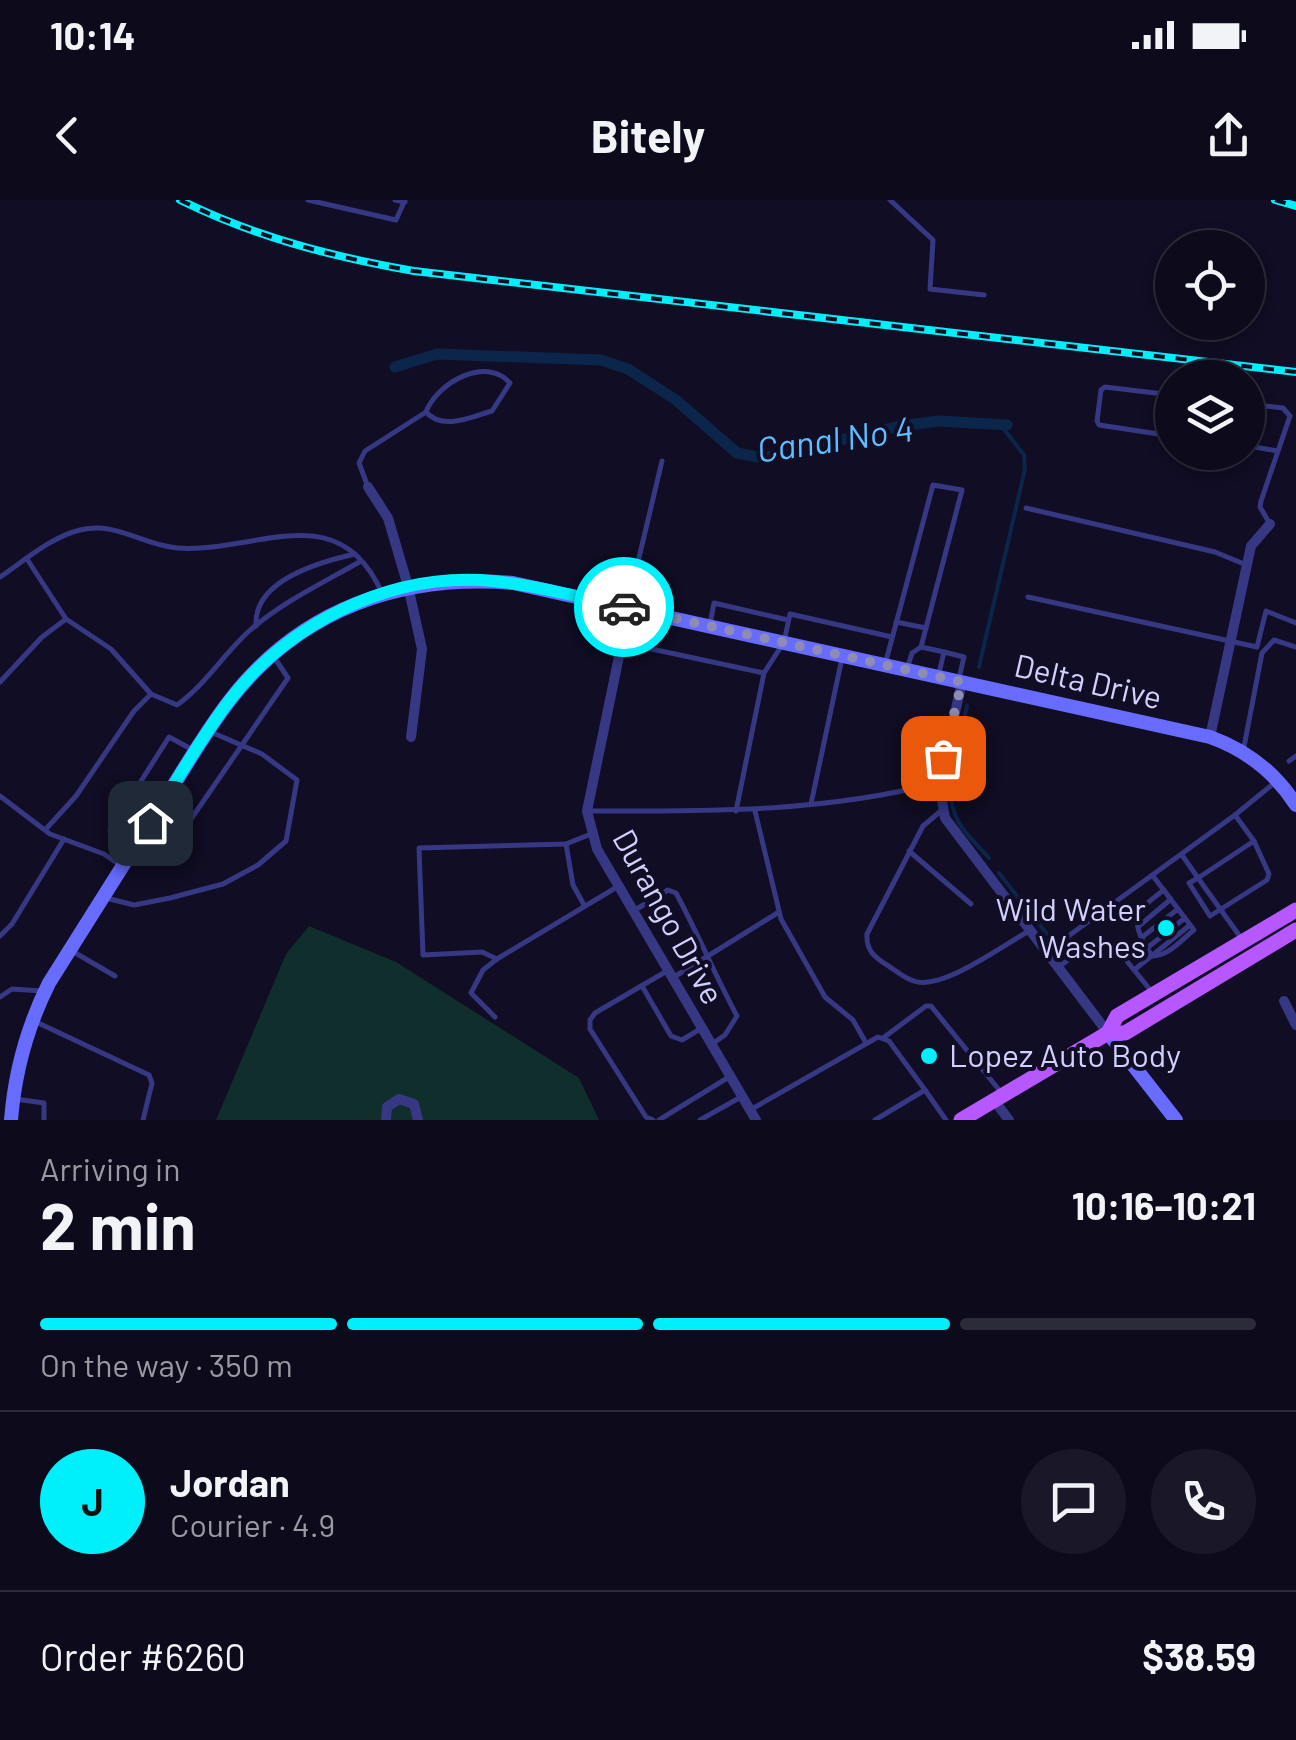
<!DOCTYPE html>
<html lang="en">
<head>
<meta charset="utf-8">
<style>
  :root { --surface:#0c0a1b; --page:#1a1828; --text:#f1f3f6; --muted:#9a9aa3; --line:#2c2b3a; --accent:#00f0fb }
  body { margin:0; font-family:Barlow,sans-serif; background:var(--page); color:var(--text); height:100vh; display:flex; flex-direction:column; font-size:38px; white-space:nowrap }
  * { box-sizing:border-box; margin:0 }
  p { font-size:32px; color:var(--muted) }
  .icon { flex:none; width:55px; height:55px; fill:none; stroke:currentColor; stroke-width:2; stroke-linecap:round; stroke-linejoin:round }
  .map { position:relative; height:920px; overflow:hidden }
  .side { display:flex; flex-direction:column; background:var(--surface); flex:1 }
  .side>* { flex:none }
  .buttons { position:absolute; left:1155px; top:30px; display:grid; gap:20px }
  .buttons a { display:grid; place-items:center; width:110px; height:110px; border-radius:50%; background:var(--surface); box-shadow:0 5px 15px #0003,0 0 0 2px var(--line); font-size:50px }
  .pin { position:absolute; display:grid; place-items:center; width:85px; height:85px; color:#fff; margin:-42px; border-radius:20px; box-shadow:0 5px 15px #0006 }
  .courier { position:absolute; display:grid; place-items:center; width:100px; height:100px; margin:-50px; border:8px solid #00f0fb; border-radius:50%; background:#fff; color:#222; box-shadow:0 2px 12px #0007 }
  .head em { font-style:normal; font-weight:700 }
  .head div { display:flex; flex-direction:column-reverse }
  .head { display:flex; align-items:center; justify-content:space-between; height:170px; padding:0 40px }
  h1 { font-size:65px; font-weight:700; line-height:75px }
  .bar { display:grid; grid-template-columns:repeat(4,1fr); gap:15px 10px; align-content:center; height:120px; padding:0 40px }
  .bar i { height:12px; border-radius:8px; background:var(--line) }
  .bar .selected { background:var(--accent) }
  .bar p { grid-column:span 4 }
  .line { display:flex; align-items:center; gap:25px; padding:0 40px; border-top:2px solid var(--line) }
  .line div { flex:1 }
  .round { display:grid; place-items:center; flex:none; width:105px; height:105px; border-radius:52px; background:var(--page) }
  .status { display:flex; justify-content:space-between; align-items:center; height:70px; padding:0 50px; background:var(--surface); direction:ltr }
  .status svg { height:28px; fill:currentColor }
  header { display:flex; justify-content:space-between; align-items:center; height:130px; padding:0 40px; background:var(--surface); font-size:45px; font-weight:700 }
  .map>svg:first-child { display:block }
</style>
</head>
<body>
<div class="status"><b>10:14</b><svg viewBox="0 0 49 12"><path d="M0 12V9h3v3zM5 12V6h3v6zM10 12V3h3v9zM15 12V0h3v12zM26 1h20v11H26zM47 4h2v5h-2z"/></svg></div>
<header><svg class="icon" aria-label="back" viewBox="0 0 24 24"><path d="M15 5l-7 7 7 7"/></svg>Bitely<svg class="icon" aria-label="share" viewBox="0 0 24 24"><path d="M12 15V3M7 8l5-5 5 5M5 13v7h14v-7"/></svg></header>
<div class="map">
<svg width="1296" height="920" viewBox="0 0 1296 920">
  <rect width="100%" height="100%" fill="#100d24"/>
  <polygon fill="#102e2b" points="309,726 396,762 579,878 599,920 216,920 286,754"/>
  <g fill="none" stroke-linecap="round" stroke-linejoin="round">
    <g stroke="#0b264a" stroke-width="4">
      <polyline points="979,467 1025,269 1024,255 1000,224"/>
      <path d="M 967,506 C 959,542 940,587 958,621 C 965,635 979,646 989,658"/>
      <polyline points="999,673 1047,734"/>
    </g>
    <polyline stroke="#0b264a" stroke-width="11" points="395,167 437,154 601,160 628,169 676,200 737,253 763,258 900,226 939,221 1007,225"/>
    <g stroke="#373884" stroke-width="5">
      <polyline points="308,0 396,20 405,0"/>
      <polyline points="395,0 405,2"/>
      <polyline points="890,0 933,40 930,89 984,95"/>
      <polyline points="1172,195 1105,187 1101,190 1097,221 1099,225 1172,236"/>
      <polyline points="1248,204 1283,208 1290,216 1261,301 1260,307 1270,324"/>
      <polyline points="1248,246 1278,251"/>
      <path d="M 368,287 L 359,263 L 365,251 L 426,212 C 437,183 486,155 510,183 L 492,211 C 471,217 443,231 426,212"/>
      <polyline points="1026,308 1215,352 1244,364"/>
      <polyline points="27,359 66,419"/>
      <path d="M 0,377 C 24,361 51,337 80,330 C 117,321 141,345 177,348 C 255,354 338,294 382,393"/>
      <polyline points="1028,397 1257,447 1266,411 1296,423"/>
      <polyline points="628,404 662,261"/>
      <polyline points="896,422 926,428"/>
      <polyline points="710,424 714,403 788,420"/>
      <path d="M 256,426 C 253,381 319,362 355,354"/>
      <polyline points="624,443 764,473 736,611"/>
      <polyline points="886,461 933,285 962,290 921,447 944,452"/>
      <polyline points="907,469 912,453 921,447"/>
      <polyline points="764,473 784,442 790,414 892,437"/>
      <polyline points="939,473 944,452 964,457 959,478"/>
      <polyline points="0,482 42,437 66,419 111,449 151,494"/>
      <polyline points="1243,552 1262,453 1274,440 1296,447"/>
      <polyline points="1289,561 1296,556"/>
      <polyline points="0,596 50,634 104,654 120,665"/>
      <polyline points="811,604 842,458"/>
      <path d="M 942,610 L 923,626 L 867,734 C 866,750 874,757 887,765 C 895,770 905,779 914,781 C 942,791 1003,745 1029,731"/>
      <path d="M 587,611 C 708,611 819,613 937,583"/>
      <polyline points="755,611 781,719 825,797 853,820 866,843"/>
      <polyline points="153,624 178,638 288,478 274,457"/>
      <path d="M 45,630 L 76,596 L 134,511 L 151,494 L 177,505 C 205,485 223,455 248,432 C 282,402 323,383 361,361"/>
      <polyline points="591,634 566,644 419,648 423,755 482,752 497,759 617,687"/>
      <polyline points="133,644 110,630 169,537 193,550"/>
      <polyline points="566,644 573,685 584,705"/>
      <polyline points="909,651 971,704"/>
      <polyline points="1182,655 1198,678 1189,683 1210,716 1267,680 1269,674 1254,641"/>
      <polyline points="106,698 134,705 170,698 223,684 258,665 286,641 297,580 262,554 211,532"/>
      <path d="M 635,710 L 668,690 L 676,693 C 698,734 715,775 737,816 L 725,835 L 712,844"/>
      <polyline points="1139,726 1171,699"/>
      <polyline points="0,736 12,724 64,639"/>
      <polyline points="1141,738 1178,709"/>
      <polyline points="1241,738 1198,678 1254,641 1235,615 1273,584"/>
      <polyline points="1147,748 1185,718"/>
      <polyline points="1117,749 1152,792"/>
      <polyline points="72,751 115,776"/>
      <path d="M 1152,756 C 1169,756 1181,740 1194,730 L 1153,676"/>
      <path d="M 1152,756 C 1130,722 1132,713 1164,690"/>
      <polyline points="1060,766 1076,754 1067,737 1235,615"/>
      <polyline points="1134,770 1190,725"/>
      <polyline points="674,777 779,712"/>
      <polyline points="642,786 671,836 682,840 702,828"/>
      <polyline points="0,797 12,789 42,791"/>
      <polyline points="495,817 471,793 483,770 497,759"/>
      <polyline points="34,821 149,875 152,883 143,920"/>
      <polyline points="883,838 926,806 931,806 1000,891"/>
      <polyline points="15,899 44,903 44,920"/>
      <polyline points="750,910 878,837 889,841 925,890"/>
      <polyline points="653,920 646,917 590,829 590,820 595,813 667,771"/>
      <polyline points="659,920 729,877"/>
      <polyline points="700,920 741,897"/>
      <polyline points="875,920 925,890 946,920"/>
    </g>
    <g stroke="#373884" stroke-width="10">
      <polyline points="368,287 388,318 408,386 422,449 411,537"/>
      <polyline points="629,408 587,611 597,649 756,920"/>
      <polyline points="962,482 939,583 945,618 1108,833"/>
      <polyline points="1210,537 1251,346 1270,324"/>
      <polyline points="1284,801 1296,825"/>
      <polyline points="994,900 1009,920"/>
      <polyline points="386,920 387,907 399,899 414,904 418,920"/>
    </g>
    <g stroke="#676cff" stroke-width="14">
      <polyline points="1108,833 1176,920"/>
      <path d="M 11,920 C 15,870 27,827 49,783 C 87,723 125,662 163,602 C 185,568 205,532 230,500 C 300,409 401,374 513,383 L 1210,537 C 1246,550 1275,572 1296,605"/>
    </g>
    <g stroke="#b657ff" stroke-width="15">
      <polyline points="1108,833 1117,816 1296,710"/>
      <polyline points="961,920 1108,833 1125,833 1296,730"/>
    </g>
    <g stroke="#00f0fb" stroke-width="8">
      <g id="rail">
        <path d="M 180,0 C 255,37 333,57 414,71 L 1296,172"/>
        <polyline points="1275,0 1296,6"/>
      </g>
    </g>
    <use href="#rail" stroke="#100d24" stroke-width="4" stroke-dasharray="11" stroke-linecap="butt"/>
  </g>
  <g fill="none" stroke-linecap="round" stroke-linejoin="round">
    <polyline stroke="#8e8cb2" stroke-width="10" stroke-dasharray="0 18" points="624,407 962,482 943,558"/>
    <path stroke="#00f0fb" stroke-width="12" d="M 150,623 C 176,582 200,539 229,501 C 287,425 385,375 481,380 C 529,383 577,397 624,407"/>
  </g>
  <g fill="#00f0fb" stroke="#100d24" stroke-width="4">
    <circle cx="1166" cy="728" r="10"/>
    <circle cx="929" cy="856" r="10"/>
  </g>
  <g text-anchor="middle" stroke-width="8" stroke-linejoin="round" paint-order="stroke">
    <g font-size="32" fill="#d2d0ff" stroke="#100d24">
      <text transform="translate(1088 482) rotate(13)" y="11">Delta Drive</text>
      <text transform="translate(668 717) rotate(61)" y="11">Durango Drive</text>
    </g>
    <g font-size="32" fill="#d2d0ff" stroke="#100d24" text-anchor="end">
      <text x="1146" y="721">Wild Water<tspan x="1146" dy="37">Washes</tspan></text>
      <text x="949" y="867" text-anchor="start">Lopez Auto Body</text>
    </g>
    <g font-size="35" font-style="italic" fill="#5ebeff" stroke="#100d24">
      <text transform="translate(835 240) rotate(-8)" y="12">Canal No 4</text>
    </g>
  </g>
</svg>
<div class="buttons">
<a><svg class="icon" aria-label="locate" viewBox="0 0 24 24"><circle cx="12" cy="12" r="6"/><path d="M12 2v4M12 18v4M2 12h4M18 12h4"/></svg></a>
<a><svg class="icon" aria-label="layers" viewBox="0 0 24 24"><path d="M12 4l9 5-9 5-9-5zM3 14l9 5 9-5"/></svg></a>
</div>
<div class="pin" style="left:943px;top:558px;background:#ea580c"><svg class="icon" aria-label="bag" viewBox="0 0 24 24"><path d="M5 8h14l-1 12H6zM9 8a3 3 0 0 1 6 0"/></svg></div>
<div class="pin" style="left:150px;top:623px;background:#1f2937"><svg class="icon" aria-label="home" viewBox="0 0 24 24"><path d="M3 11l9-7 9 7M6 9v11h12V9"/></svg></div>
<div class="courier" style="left:624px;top:407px"><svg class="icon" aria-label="car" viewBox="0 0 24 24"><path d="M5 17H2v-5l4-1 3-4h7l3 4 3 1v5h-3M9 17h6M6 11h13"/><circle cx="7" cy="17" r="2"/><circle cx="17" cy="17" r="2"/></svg></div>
</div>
<section class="side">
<div class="head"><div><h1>2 min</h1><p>Arriving in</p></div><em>10:16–10:21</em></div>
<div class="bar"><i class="selected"></i><i class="selected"></i><i class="selected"></i><i></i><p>On the way · 350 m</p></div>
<div class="line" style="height:180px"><b class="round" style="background:var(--accent);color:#111">J</b><div><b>Jordan</b><p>Courier · 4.9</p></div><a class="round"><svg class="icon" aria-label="chat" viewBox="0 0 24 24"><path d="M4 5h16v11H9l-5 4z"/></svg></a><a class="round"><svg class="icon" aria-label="phone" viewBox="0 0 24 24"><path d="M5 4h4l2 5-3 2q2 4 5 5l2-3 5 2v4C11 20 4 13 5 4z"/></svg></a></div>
<div class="line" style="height:130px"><div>Order #6260</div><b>$38.59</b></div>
</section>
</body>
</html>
